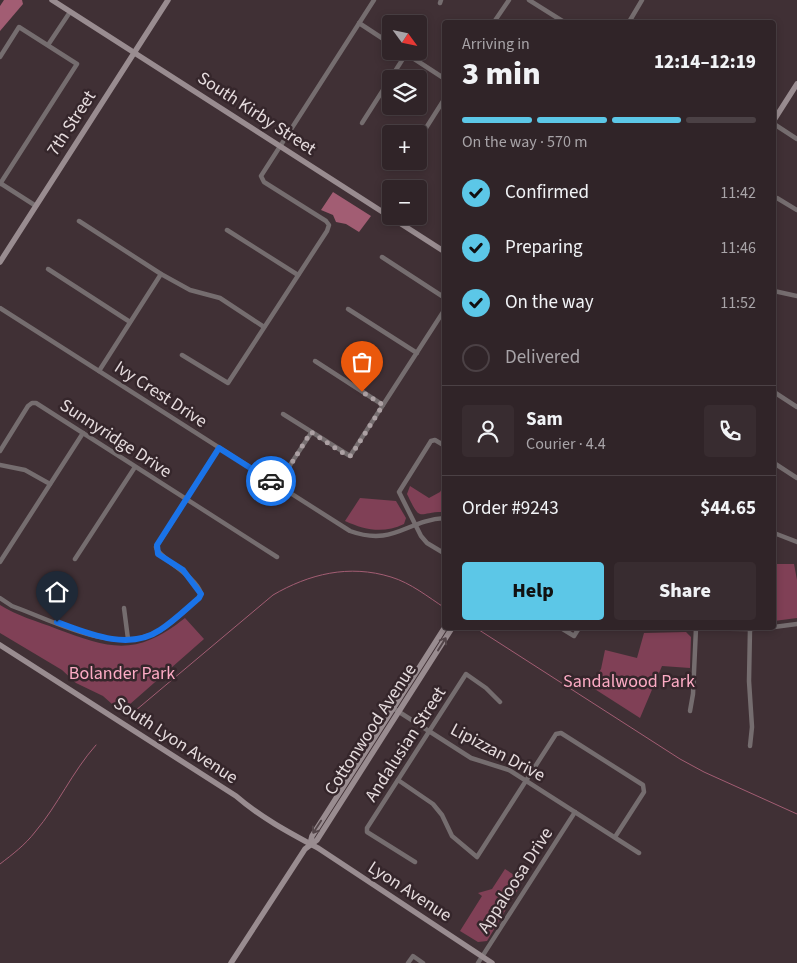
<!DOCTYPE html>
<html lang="en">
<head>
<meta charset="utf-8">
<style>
  :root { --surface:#302428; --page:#382c30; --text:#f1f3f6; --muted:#a8a4a8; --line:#4b4145; --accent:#5cc7e7 }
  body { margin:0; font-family:"Source Sans 3",sans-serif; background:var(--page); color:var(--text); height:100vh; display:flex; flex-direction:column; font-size:19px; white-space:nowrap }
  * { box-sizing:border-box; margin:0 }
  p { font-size:16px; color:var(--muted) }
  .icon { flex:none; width:28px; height:28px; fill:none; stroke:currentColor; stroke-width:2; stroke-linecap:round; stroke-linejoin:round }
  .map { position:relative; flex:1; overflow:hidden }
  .sheet { position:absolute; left:442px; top:20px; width:334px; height:610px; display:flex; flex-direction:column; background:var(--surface); border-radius:5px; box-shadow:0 2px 8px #0003,0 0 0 1px var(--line) }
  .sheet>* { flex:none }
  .needle { width:32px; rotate:123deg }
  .controls { position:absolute; left:382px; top:15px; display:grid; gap:10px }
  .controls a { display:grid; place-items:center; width:45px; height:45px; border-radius:5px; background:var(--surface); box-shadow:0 2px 8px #0003,0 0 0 1px var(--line); font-size:25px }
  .pin { position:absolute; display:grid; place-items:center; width:42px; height:42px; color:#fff; margin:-51px -21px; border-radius:50% 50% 50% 0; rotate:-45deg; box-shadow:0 0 5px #0007 }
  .pin .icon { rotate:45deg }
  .courier { position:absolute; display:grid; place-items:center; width:50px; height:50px; margin:-25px; border:4px solid #1a73e8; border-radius:50%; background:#fff; color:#222; box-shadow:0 1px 6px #0007 }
  .summary em { font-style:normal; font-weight:800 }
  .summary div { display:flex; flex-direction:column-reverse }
  .summary { display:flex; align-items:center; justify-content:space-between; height:85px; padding:0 20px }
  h1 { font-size:32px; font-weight:800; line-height:38px }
  .bar { display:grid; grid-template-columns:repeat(4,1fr); gap:8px 5px; align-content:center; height:60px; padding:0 20px }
  .bar i { height:6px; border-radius:4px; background:var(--line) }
  .bar .on { background:var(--accent) }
  .bar p { grid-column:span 4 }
  .line { display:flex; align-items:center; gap:12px; padding:0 20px; border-top:1px solid var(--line) }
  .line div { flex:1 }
  .round { display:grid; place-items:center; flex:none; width:52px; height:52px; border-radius:5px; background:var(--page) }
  ol { padding:0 20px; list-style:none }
  li { display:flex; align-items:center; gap:15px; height:55px }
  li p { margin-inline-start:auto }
  li .icon { padding:5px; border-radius:50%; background:var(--accent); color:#111; stroke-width:4 }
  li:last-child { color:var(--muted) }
  li i { width:28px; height:28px; border:2px solid var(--line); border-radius:50% }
  .cta { display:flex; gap:10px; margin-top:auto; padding:10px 20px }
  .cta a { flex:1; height:58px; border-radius:5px; background:var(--accent); color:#111; font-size:20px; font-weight:800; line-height:58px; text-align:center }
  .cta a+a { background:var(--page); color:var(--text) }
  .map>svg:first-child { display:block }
</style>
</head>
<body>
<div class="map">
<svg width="797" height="963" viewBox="0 0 797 963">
  <rect width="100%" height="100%" fill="#403035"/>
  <g fill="#804056">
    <path d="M 445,484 L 445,512 C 417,511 422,525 407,494 L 410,486 L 429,498 L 440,492 Z"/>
    <path d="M 360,498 L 396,501 L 406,518 L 404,524 C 383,534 365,530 345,521 Z"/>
    <polygon points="774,564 794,564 797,580 797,618 774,621"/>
    <path d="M 0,605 C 17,616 37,621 57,629 C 111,649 136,657 185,618 L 204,639 L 121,712 L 103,696 L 76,683 L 62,670 L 0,633 Z"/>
    <polygon points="686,632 691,637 690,668 662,666 640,718 590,686 601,669 605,650 637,658 644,633"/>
    <polygon points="505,869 523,881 487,941 478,942 460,931 482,896 478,893 492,889"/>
  </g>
  <g fill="#a25d73">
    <polygon points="4,0 22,0 23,4 0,31 0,6"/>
    <polygon points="333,192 371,216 359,232 346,224 336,222 333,215 321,210"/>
  </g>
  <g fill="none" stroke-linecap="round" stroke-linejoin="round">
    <g stroke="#a25d73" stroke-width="1">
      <polyline points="476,628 680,759 704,772 797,814"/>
      <path d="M 129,716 L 273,595 C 309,574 349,564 391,577 C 411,583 428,597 445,608"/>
      <path d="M 0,864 C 13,854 25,845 35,832 C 58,805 72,772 96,745"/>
    </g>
    <g stroke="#756d6f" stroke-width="4.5">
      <polyline points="529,0 564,22"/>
      <polyline points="440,3 441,0"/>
      <polyline points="494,22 509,0"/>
      <polyline points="629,22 642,0"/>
      <polyline points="359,23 391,44"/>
      <polyline points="48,45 70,12"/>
      <polyline points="402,51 445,79"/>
      <polyline points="0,57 19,27 77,64 0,184"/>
      <polyline points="362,123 406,54"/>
      <polyline points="774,124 797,139"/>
      <polyline points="419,139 445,98"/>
      <polyline points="0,183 36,206"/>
      <polyline points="774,199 777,198 797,210"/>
      <polyline points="79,221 161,274 190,290 220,298 264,327"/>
      <polyline points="227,230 298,275"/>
      <polyline points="382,257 445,298"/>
      <polyline points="48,269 130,322"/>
      <polyline points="774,291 797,296"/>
      <path d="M 0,308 L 350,531 C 394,547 406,520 445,518"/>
      <polyline points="348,309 417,353"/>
      <polyline points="182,355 228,383 327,231 329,225 326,221 264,182 261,176 374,0"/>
      <polyline points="315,361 383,405"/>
      <polyline points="99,371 161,274"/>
      <polyline points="774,392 797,407"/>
      <polyline points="283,414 350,456 445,309"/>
      <polyline points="0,451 28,406 32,403 36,403 277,557"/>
      <polyline points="774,463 797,478"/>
      <polyline points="0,465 25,470 50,484"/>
      <polyline points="277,485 311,433"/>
      <polyline points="774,533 797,542"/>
      <polyline points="442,552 427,543 421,536 399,492 431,441 435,440 445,446"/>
      <polyline points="75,559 135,467"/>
      <polyline points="0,562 83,433"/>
      <path d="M 0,598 L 12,606 C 54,621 114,655 157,632 C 172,624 186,609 199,598 L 201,593 C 194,574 158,558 156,547 L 219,448"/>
      <polyline points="124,608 128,639"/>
      <polyline points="774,627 797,624"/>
      <polyline points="561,628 574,636 579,628"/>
      <polyline points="667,628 750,629 767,628"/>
      <polyline points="396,710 471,758 509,770 639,853"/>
      <polyline points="690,711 693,694 696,628"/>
      <polyline points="750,746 752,727 749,681 750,629"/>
      <polyline points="398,780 433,804 442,815 452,836 477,857 556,734 561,733 643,785 644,792 615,837"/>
      <polyline points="415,862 367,832 367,828 466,674 486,688 500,702"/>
      <polyline points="408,963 413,956 423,963"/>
      <polyline points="478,963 575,812"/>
    </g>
    <g stroke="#998c90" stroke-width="5.5">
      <polyline points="52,0 445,252"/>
      <polyline points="774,120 797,84"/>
      <polyline points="0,262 168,0"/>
      <path d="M 0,645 L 236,796 C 260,817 290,833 318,848 L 492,963"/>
      <polyline points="310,844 312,836 445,627"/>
      <polyline points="231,963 305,849 317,840 452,628"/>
    </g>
  </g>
  <defs><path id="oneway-shaft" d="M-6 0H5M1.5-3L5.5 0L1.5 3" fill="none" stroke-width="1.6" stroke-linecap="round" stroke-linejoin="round" transform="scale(1.25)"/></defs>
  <g stroke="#534549">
    <use href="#oneway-shaft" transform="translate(442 644) rotate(-58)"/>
    <use href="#oneway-shaft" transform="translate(317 827) rotate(123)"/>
  </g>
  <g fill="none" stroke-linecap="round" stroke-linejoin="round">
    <polyline stroke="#aca0a3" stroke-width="5" stroke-dasharray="0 9" points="271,481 278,485 311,432 346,455 350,456 352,454 383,405 362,392"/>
    <path stroke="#1a73e8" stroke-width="6" d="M 57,622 C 89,634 129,651 160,630 C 174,621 186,609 199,598 L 201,594 L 183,570 L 158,554 L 157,545 L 219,448 L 271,481"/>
  </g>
  <g text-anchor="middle" stroke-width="5" stroke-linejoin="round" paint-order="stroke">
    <g font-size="18" fill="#e6dcde" stroke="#35262b">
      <text transform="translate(257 113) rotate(33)" y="6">South Kirby Street</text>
      <text transform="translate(71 123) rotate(-57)" y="6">7th Street</text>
      <text transform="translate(161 394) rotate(33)" y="6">Ivy Crest Drive</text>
      <text transform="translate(116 438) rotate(33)" y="6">Sunnyridge Drive</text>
      <text transform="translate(370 729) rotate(-57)" y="6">Cottonwood Avenue</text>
      <text transform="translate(176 740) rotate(33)" y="6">South Lyon Avenue</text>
      <text transform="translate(405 744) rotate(-57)" y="6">Andalusian Street</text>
      <text transform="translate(498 752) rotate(28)" y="6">Lipizzan Drive</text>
      <text transform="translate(515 880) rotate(-57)" y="6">Appaloosa Drive</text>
      <text transform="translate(410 891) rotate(33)" y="6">Lyon Avenue</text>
    </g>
    <g font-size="18" fill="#fcabc4" stroke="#35262b">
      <text x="122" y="679">Bolander Park</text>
      <text x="629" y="687">Sandalwood Park</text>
    </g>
  </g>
</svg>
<div class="controls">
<a><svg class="needle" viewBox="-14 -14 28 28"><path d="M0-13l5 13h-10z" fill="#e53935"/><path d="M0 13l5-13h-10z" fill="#a8a4a8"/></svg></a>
<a><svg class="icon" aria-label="layers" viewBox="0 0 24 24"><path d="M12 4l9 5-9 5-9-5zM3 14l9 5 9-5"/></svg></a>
<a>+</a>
<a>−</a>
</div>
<div class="pin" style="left:362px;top:392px;background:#ea580c"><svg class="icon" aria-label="bag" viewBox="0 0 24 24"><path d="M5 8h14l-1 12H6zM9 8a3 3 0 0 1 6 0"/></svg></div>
<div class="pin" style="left:57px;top:622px;background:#1f2937"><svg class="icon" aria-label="home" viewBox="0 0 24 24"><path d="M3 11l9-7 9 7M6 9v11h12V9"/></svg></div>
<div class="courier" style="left:271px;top:481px"><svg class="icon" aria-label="car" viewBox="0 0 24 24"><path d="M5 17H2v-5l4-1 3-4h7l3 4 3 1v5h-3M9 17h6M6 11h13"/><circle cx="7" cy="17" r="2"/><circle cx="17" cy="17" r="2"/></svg></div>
<section class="sheet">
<div class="summary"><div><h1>3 min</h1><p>Arriving in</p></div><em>12:14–12:19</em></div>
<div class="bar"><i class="on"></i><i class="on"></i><i class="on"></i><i></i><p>On the way · 570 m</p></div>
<ol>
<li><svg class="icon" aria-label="check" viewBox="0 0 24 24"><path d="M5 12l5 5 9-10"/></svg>Confirmed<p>11:42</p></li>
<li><svg class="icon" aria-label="check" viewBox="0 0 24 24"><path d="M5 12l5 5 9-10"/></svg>Preparing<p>11:46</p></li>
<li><svg class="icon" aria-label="check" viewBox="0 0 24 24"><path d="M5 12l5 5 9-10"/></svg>On the way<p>11:52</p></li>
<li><i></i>Delivered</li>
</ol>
<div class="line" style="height:90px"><a class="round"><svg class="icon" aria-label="person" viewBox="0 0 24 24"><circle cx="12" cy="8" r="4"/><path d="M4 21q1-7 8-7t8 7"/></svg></a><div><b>Sam</b><p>Courier · 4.4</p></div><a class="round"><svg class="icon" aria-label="phone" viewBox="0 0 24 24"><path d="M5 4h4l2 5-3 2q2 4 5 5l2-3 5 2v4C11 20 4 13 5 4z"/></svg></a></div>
<div class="line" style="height:65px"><div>Order #9243</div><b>$44.65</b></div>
<div class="cta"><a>Help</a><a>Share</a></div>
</section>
</div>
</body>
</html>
